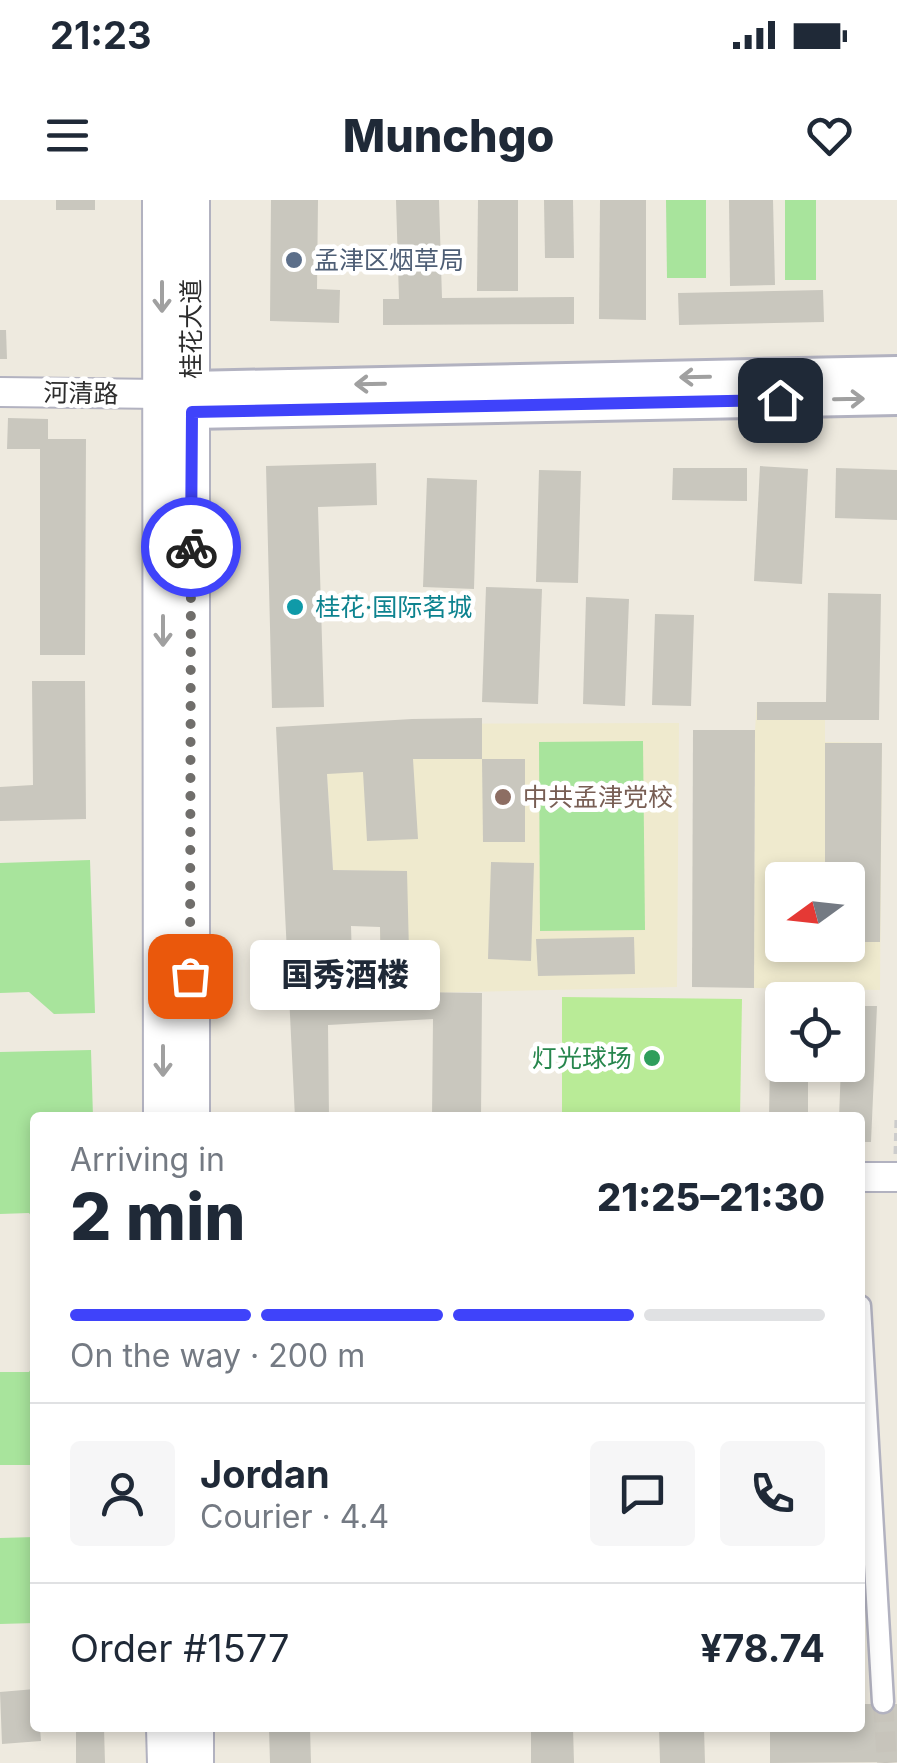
<!DOCTYPE html>
<html lang="en">
<head>
<meta charset="utf-8">
<style>
  :root { --surface:#fff; --page:#f6f6f7; --text:#1f2937; --muted:#747a83; --line:#e0e1e3; --accent:#3f43fa }
  body { margin:0; font-family:Inter,"Noto Sans SC",sans-serif; background:var(--page); color:var(--text); height:100vh; display:flex; flex-direction:column; font-size:38px; white-space:nowrap }
  * { box-sizing:border-box; margin:0 }
  p { font-size:32px; color:var(--muted) }
  .icon { flex:none; width:55px; height:55px; fill:none; stroke:currentColor; stroke-width:2; stroke-linecap:round; stroke-linejoin:round }
  .map { position:relative; flex:1; overflow:hidden }
  .sheet { position:absolute; left:30px; top:912px; width:835px; height:620px; display:flex; flex-direction:column; background:var(--surface); border-radius:10px; box-shadow:0 5px 15px #0003 }
  .sheet>* { flex:none }
  .needle { width:65px; rotate:255deg }
  .tools { position:absolute; left:765px; top:662px; display:grid; gap:20px }
  .tools a { display:grid; place-items:center; width:100px; height:100px; border-radius:10px; background:var(--surface); box-shadow:0 5px 15px #0003; font-size:50px }
  .pin { position:absolute; display:grid; place-items:center; width:85px; height:85px; color:#fff; margin:-42px; border-radius:20px; box-shadow:0 5px 15px #0006 }
  .courier { position:absolute; display:grid; place-items:center; width:100px; height:100px; margin:-50px; border:8px solid #3f43fa; border-radius:50%; background:#fff; color:#222; box-shadow:0 2px 12px #0007 }
  .bubble { position:absolute; height:70px; border-radius:10px; background:var(--surface); box-shadow:0 5px 15px #0003; font-size:32px; font-weight:800; line-height:70px; text-align:center }
  .overview em { font-style:normal; font-weight:800 }
  .overview div { display:flex; flex-direction:column-reverse }
  .overview { display:flex; align-items:center; justify-content:space-between; height:170px; padding:0 40px }
  h1 { font-size:65px; font-weight:800; line-height:75px }
  .bar { display:grid; grid-template-columns:repeat(4,1fr); gap:15px 10px; align-content:center; height:120px; padding:0 40px }
  .bar i { height:12px; border-radius:8px; background:var(--line) }
  .bar .selected { background:var(--accent) }
  .bar p { grid-column:span 4 }
  .line { display:flex; align-items:center; gap:25px; padding:0 40px; border-top:2px solid var(--line) }
  .line div { flex:1 }
  .round { display:grid; place-items:center; flex:none; width:105px; height:105px; border-radius:10px; background:var(--page) }
  .status { display:flex; justify-content:space-between; align-items:center; height:70px; padding:0 50px; background:var(--surface); direction:ltr }
  .status svg { height:28px; fill:currentColor }
  header { display:flex; justify-content:space-between; align-items:center; height:130px; padding:0 40px; background:var(--surface); font-size:45px; font-weight:800 }
  .map>svg:first-child { display:block }
</style>
</head>
<body>
<div class="status"><b>21:23</b><svg viewBox="0 0 49 12"><path d="M0 12V9h3v3zM5 12V6h3v6zM10 12V3h3v9zM15 12V0h3v12zM26 1h20v11H26zM47 4h2v5h-2z"/></svg></div>
<header><svg class="icon" aria-label="menu" viewBox="0 0 24 24"><path d="M4 6h16M4 12h16M4 18h16"/></svg>Munchgo<svg class="icon" aria-label="heart" viewBox="0 0 24 24"><path d="M12 20l-8-8c-3-5 5-10 8-4 3-6 11-1 8 4z"/></svg></header>
<div class="map">
<svg width="897" height="1563" viewBox="0 0 897 1563">
  <rect width="100%" height="100%" fill="#eeeadf"/>
  <g fill="#efeace" fill-rule="evenodd">
    <path d="M 757,502 L 825,502 L 825,542 L 882,543 L 880,790 L 754,788 L 755,530 ZM 782,680 L 848,680 L 848,745 L 782,745 Z"/>
    <polygon points="679,523 677,787 381,794 379,671 333,670 324,524"/>
  </g>
  <g fill="#a8e49c">
    <polygon points="666,0 706,0 706,78 667,78"/>
    <rect x="785" y="0" width="31" height="80"/>
    <polygon points="643,541 645,730 540,731 539,542"/>
    <polygon points="90,660 95,813 54,814 29,792 0,793 0,663"/>
    <polygon points="91,850 93,917 35,918 35,1021 29,1013 0,1014 0,852"/>
    <polygon points="35,1163 35,1265 0,1265 0,1172 29,1172"/>
    <polygon points="35,1337 35,1423 0,1424 0,1338"/>
  </g>
  <polygon fill="#b9eb97" points="562,797 742,799 740,917 562,917"/>
  <g fill="#c9c7be" fill-rule="evenodd">
    <rect x="56" y="0" width="39" height="10"/>
    <polygon points="271,0 318,0 317,89 340,90 339,123 270,121"/>
    <polygon points="396,0 439,0 442,98 574,97 574,124 383,125 383,99 399,99"/>
    <polygon points="478,0 518,0 518,91 477,91"/>
    <polygon points="544,0 573,0 574,58 545,58"/>
    <polygon points="600,0 646,0 646,120 599,119"/>
    <polygon points="729,0 773,0 775,85 730,86"/>
    <polygon points="823,90 824,122 679,125 678,93"/>
    <polygon points="0,130 6,130 7,159 0,159"/>
    <polygon points="8,218 48,219 48,239 86,239 85,455 40,455 40,249 7,249"/>
    <polygon points="376,263 377,305 318,307 324,507 272,508 266,266"/>
    <polygon points="760,266 808,269 802,384 754,381"/>
    <polygon points="673,268 747,268 747,301 672,300"/>
    <polygon points="836,268 897,270 897,320 835,318"/>
    <polygon points="539,270 581,271 578,383 536,382"/>
    <polygon points="427,278 477,280 474,389 423,387"/>
    <polygon points="486,387 542,389 538,504 482,502"/>
    <polygon points="828,393 881,394 879,520 757,520 757,502 826,502"/>
    <polygon points="586,397 629,399 625,506 583,504"/>
    <polygon points="655,414 694,415 691,506 652,505"/>
    <polygon points="32,481 85,481 86,619 0,621 0,587 33,585"/>
    <path d="M 482,518 L 482,559 L 413,559 L 418,639 L 367,641 L 363,572 L 327,574 L 333,670 L 407,671 L 410,792 L 482,793 L 481,918 L 432,918 L 433,819 L 328,825 L 329,918 L 295,918 L 276,527 L 412,519 ZM 351,726 L 380,727 L 381,794 L 353,795 Z"/>
    <polygon points="693,530 755,530 754,788 692,787"/>
    <polygon points="825,543 882,543 880,742 848,742 848,680 825,680"/>
    <polygon points="482,559 525,559 525,642 483,642"/>
    <polygon points="491,662 534,663 531,761 488,759"/>
    <polygon points="634,737 635,774 538,776 536,739"/>
    <polygon points="771,803 782,803 782,865 808,865 808,918 769,918"/>
    <polygon points="848,806 877,806 871,942 860,942 860,918 839,918 841,865 848,865"/>
    <polygon points="35,1489 35,1528 40,1528 41,1541 2,1544 0,1492"/>
    <polygon points="860,1504 897,1504 897,1562 770,1563 770,1528 860,1528"/>
    <polygon points="76,1528 104,1528 105,1563 76,1563"/>
    <polygon points="269,1528 310,1528 311,1563 270,1563"/>
    <polygon points="531,1528 573,1528 574,1563 531,1563"/>
    <polygon points="659,1528 704,1528 705,1563 660,1563"/>
  </g>
  <g fill="none" stroke-linecap="round" stroke-linejoin="round">
    <polyline stroke="#c7c4bb" stroke-width="20" stroke-dasharray="20 10" stroke-linecap="butt" points="883,1502 887,1563"/>
    <g stroke="#b2b2c0" stroke-width="25">
      <polyline id="pedestrian" points="860,1106 883,1502"/>
    </g>
    <g stroke="#b2b2c0" stroke-width="32">
      <g id="minor">
        <polyline points="0,192 162,194"/>
        <polyline points="860,977 897,977"/>
      </g>
    </g>
    <g stroke="#b2b2c0" stroke-width="38">
      <g id="tertiary">
        <polyline points="167,193 191,188 897,173"/>
        <polyline points="170,198 192,212 897,198"/>
      </g>
    </g>
    <g stroke="#b2b2c0" stroke-width="42">
      <g id="secondary">
        <polyline points="162,0 163,918"/>
        <polyline points="190,0 190,918"/>
        <polyline points="166,1528 167,1563"/>
        <polyline points="194,1528 194,1563"/>
      </g>
    </g>
    <polyline stroke="#ccc" stroke-width="5" stroke-dasharray="8 5" stroke-linecap="butt" points="896,954 897,919"/>
    <use href="#pedestrian" stroke="#fff" stroke-width="20"/>
    <use href="#minor" stroke="#fff" stroke-width="28"/>
    <use href="#tertiary" stroke="#fff" stroke-width="32"/>
    <use href="#secondary" stroke="#fff" stroke-width="38"/>
  </g>
  <defs><path id="oneway-shaft" d="M-6 0H5M1.5-3L5.5 0L1.5 3" fill="none" stroke-width="1.6" stroke-linecap="round" stroke-linejoin="round" transform="scale(2.5)"/></defs>
  <g stroke="#a0a0a0">
    <use href="#oneway-shaft" transform="translate(162 97) rotate(90)"/>
    <use href="#oneway-shaft" transform="translate(695 177) rotate(179)"/>
    <use href="#oneway-shaft" transform="translate(370 184) rotate(179)"/>
    <use href="#oneway-shaft" transform="translate(849 199) rotate(-1)"/>
    <use href="#oneway-shaft" transform="translate(163 431) rotate(90)"/>
    <use href="#oneway-shaft" transform="translate(163 861) rotate(90)"/>
  </g>
  <g fill="none" stroke-linecap="round" stroke-linejoin="round">
    <polyline stroke="#706e6b" stroke-width="10" stroke-dasharray="0 18" points="190,776 191,347"/>
    <polyline stroke="#3f43fa" stroke-width="12" points="191,347 192,212 780,200"/>
  </g>
  <circle fill="#5c6f8a" stroke="#fff" stroke-width="4" cx="294" cy="60" r="10"/>
  <circle fill="#0f9aa8" stroke="#fff" stroke-width="4" cx="295" cy="407" r="10"/>
  <circle fill="#8d6e63" stroke="#fff" stroke-width="4" cx="503" cy="597" r="10"/>
  <circle fill="#2e9e5b" stroke="#fff" stroke-width="4" cx="652" cy="858" r="10"/>
  <g text-anchor="middle" stroke-width="9" stroke-linejoin="round" paint-order="stroke">
    <g font-size="25" fill="#4e5e75" stroke="#fff" text-anchor="start">
      <text x="314" y="69">孟津区烟草局</text>
    </g>
    <g font-size="25" fill="#2c2c2c" stroke="#fff">
      <text transform="translate(191 129) rotate(-90)" y="9">桂花大道</text>
      <text transform="translate(81 193) rotate(1)" y="9">河清路</text>
    </g>
    <g font-size="25" fill="#0d838f" stroke="#fff" text-anchor="start">
      <text x="315" y="416">桂花·国际茗城</text>
    </g>
    <g font-size="25" fill="#785e54" stroke="#fff" text-anchor="start">
      <text x="523" y="606">中共孟津党校</text>
    </g>
    <g font-size="25" fill="#27864d" stroke="#fff" text-anchor="end">
      <text x="632" y="867">灯光球场</text>
    </g>
  </g>
</svg>
<div class="tools">
<a><svg class="needle" viewBox="-14 -14 28 28"><path d="M0-13l5 13h-10z" fill="#e53935"/><path d="M0 13l5-13h-10z" fill="#747a83"/></svg></a>
<a><svg class="icon" aria-label="locate" viewBox="0 0 24 24"><circle cx="12" cy="12" r="6"/><path d="M12 2v4M12 18v4M2 12h4M18 12h4"/></svg></a>
</div>
<div class="pin" style="left:190px;top:776px;background:#ea580c"><svg class="icon" aria-label="bag" viewBox="0 0 24 24"><path d="M5 8h14l-1 12H6zM9 8a3 3 0 0 1 6 0"/></svg></div>
<div class="pin" style="left:780px;top:200px;background:#1f2937"><svg class="icon" aria-label="home" viewBox="0 0 24 24"><path d="M3 11l9-7 9 7M6 9v11h12V9"/></svg></div>
<div class="courier" style="left:191px;top:347px"><svg class="icon" aria-label="bike" viewBox="0 0 24 24"><circle cx="6" cy="16" r="4"/><circle cx="18" cy="16" r="4"/><path d="M6 16l4-8h5l3 8M10 8l3 8H6M13 5h3"/></svg></div>
<div class="bubble" style="left:250px;top:740px;width:190px">国秀酒楼</div>
<section class="sheet">
<div class="overview"><div><h1>2 min</h1><p>Arriving in</p></div><em>21:25–21:30</em></div>
<div class="bar"><i class="selected"></i><i class="selected"></i><i class="selected"></i><i></i><p>On the way · 200 m</p></div>
<div class="line" style="height:180px"><a class="round"><svg class="icon" aria-label="person" viewBox="0 0 24 24"><circle cx="12" cy="8" r="4"/><path d="M4 21q1-7 8-7t8 7"/></svg></a><div><b>Jordan</b><p>Courier · 4.4</p></div><a class="round"><svg class="icon" aria-label="chat" viewBox="0 0 24 24"><path d="M4 5h16v11H9l-5 4z"/></svg></a><a class="round"><svg class="icon" aria-label="phone" viewBox="0 0 24 24"><path d="M5 4h4l2 5-3 2q2 4 5 5l2-3 5 2v4C11 20 4 13 5 4z"/></svg></a></div>
<div class="line" style="height:130px"><div>Order #1577</div><b>¥78.74</b></div>
</section>
</div>
</body>
</html>
